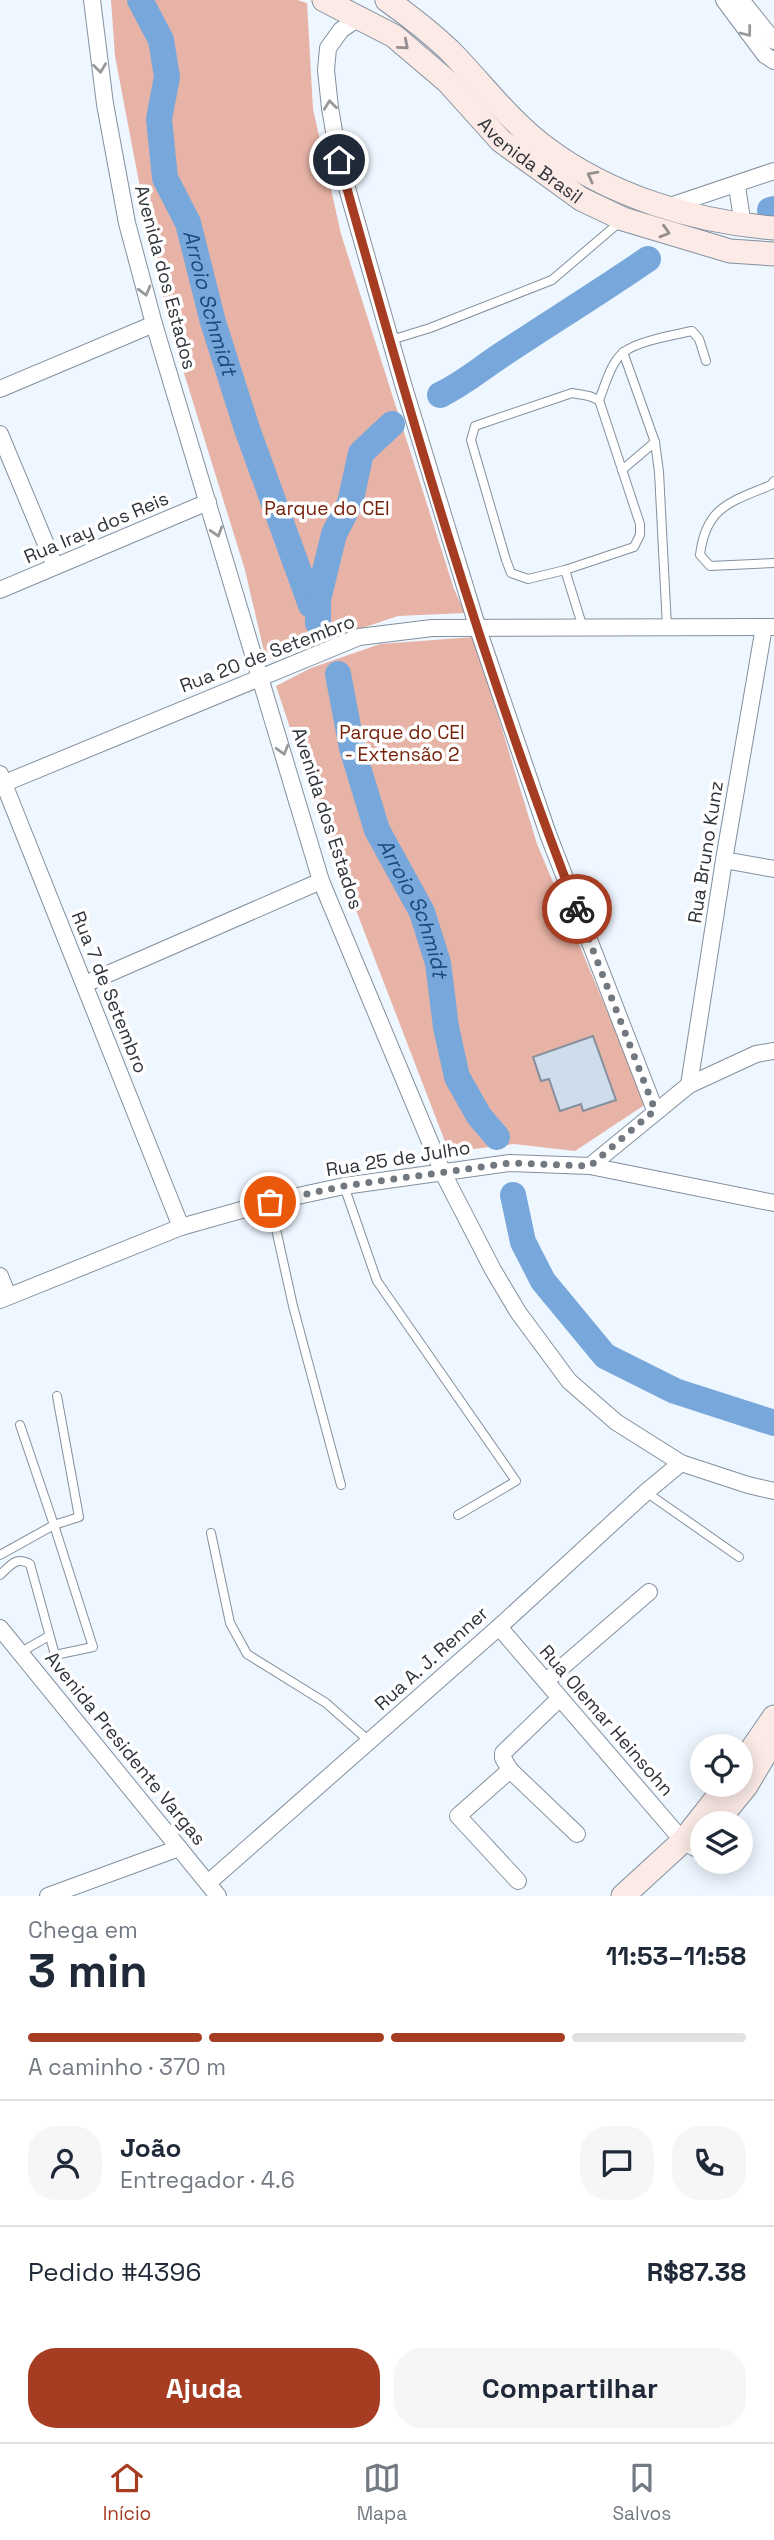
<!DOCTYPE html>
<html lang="pt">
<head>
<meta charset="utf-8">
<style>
  :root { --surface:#fff; --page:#f6f6f7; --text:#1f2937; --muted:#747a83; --line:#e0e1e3; --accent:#a63d22 }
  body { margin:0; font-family:"Space Grotesk",sans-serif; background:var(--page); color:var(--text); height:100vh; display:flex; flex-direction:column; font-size:26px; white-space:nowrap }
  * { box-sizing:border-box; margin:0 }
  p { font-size:23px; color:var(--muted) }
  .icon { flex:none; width:38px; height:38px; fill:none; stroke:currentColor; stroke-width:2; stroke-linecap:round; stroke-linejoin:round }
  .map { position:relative; height:1896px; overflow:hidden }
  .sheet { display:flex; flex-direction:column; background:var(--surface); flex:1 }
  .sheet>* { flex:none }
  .buttons { position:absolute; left:690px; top:1734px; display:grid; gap:14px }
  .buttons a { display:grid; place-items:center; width:63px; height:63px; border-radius:50%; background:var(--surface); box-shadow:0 4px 18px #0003; font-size:35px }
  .pin { position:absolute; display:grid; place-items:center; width:60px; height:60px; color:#fff; margin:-30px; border:4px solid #fff; border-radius:50%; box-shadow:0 2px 7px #0007 }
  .courier { position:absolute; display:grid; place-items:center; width:70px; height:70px; margin:-35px; border:5px solid #a63d22; border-radius:50%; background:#fff; color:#222; box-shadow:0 2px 9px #0007 }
  .summary em { font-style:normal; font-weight:600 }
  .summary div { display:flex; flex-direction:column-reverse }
  .summary { display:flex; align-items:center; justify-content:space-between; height:119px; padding:0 28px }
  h1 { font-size:46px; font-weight:600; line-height:52px }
  .bar { display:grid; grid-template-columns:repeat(4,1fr); gap:10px 7px; align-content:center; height:84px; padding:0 28px }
  .bar i { height:9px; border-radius:5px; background:var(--line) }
  .bar .on { background:var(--accent) }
  .bar p { grid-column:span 4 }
  .line { display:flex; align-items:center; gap:18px; padding:0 28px; border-top:2px solid var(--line) }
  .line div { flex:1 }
  .round { display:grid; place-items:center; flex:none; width:74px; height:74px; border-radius:28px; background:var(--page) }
  .cta { display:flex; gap:14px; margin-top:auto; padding:14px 28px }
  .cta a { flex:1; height:80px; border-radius:28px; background:var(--accent); color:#fff; font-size:28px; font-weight:600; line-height:80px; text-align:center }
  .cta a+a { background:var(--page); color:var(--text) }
  .dock { display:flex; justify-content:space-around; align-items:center; height:98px; border-top:2px solid var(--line); background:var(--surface); font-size:19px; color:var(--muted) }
  .dock a { display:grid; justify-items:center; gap:4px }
  .dock .on { color:var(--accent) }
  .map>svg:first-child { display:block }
</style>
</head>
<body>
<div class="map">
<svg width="774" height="1896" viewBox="0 0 774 1896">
  <rect width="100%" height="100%" fill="#eef6ff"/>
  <g fill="#e7b3a6">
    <polygon points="111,0 297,0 307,3 313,109 341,234 454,589 465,613 398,616 266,660 245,570 175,344 153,256 115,56"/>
    <polygon points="474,637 537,844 646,1104 575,1151 514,1144 449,1152 319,814 276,686 311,668 380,644"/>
  </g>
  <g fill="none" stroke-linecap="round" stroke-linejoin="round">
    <g stroke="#78a8db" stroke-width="26">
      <path id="s1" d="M 140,0 L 161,40 L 167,77 L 159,119 L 165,178 L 188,223 L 213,322 L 247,429 L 311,605"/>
      <polyline points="770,210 774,209"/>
      <path d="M 440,395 C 466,382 480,369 503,354 C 551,322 600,292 648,259"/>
      <polyline points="318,623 318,600 334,534 350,503 361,453 392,424"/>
      <path id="s2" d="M 338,674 L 352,748 L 377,830 L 422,912 L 438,963 L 446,1027 L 457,1077 L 479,1116 L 497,1137"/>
      <polyline points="513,1195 523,1242 543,1281 605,1356 675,1391 774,1423"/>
    </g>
  </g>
  <polygon fill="#cedceb" stroke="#838f9d" stroke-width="2" points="593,1036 616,1100 583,1111 581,1104 560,1111 549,1079 541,1081 533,1057"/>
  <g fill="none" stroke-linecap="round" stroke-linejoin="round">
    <g stroke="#83909e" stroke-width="10">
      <g id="lane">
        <polyline points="391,340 430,328 552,280 621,221"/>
        <polyline points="623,352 655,442 659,472 667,627"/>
        <polygon points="572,393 589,396 599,400 640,524 640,535 634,547 565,570 528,579 511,573 506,560 471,440 475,426"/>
        <path d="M 599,400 C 605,386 611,361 624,352 C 638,341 674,335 692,331 L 699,339 L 706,361"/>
        <polyline points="622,470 655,442"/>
        <path d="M 774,481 L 771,485 C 731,502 706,506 700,555 L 710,566 L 774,563"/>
        <polyline points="565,570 583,628"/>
        <polyline points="344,1186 377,1281 516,1481 458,1515"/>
        <polyline points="270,1202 293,1306 341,1485"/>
        <polyline points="20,1425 54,1525 79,1517 57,1396"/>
        <polyline points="646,1492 739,1557"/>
        <polyline points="211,1533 230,1623 247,1654 326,1703 369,1741"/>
        <path d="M 0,1555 L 54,1525 L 93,1647 L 55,1655 L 30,1564 C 16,1556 11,1565 0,1575"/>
        <polyline points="21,1652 49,1636"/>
      </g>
    </g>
    <g stroke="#83909e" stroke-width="18">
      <g id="street">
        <polyline points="92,0 105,104 127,223 154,324 321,881 443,1173 493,1270 518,1312 569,1381 616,1422 681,1463 748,1485 774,1491"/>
        <polyline points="724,0 765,55 774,61"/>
        <polyline points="741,0 774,41"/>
        <polyline points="360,17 341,30 328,48 326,70 330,108 339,160 403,384 478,629 548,834 655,1110"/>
        <polyline points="737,186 743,226"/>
        <polyline points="667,207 774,171"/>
        <polyline points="0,389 154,324"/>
        <polyline points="0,434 55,566"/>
        <polyline points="0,590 208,502"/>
        <polyline points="0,774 181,1227"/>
        <polyline points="0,785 359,637 432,628 774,627"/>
        <polyline points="724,860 774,869"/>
        <polyline points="85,984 321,881"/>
        <polyline points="689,1085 724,860 764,627"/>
        <polyline points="590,1166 689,1085 756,1054 774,1051"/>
        <polyline points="0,1276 8,1296"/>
        <polyline points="0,1300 181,1227 270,1202 344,1186 510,1163 590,1166 774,1203"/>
        <polyline points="499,1627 683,1841 695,1848"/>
        <polyline points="0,1628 218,1896"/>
        <polyline points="546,1681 649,1592"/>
        <polyline points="510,1770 577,1834"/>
        <polyline points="518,1881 458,1816 510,1770 503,1758 503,1753 560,1698"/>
        <polyline points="208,1883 499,1627 646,1492 681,1463"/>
        <polyline points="48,1896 179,1848"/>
      </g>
    </g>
    <g stroke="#83909e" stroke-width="25">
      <g id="secondary">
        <path id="s3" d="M 324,0 L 394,36 L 448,82 L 501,141 L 581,199 L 623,219 L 730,251 L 774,254"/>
        <path d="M 387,0 C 408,15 430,32 449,50 C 481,82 509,121 546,148 C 610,196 695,222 774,228"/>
        <polyline points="752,1749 774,1717"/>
        <polyline points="724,1813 746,1786 774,1739"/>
        <polyline points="623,1896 683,1841 727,1785"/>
      </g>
    </g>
    <use href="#lane" stroke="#fff" stroke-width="8"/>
    <use href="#street" stroke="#fff" stroke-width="16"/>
    <use href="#secondary" stroke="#fbeae6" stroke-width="23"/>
  </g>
  <defs><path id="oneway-chevron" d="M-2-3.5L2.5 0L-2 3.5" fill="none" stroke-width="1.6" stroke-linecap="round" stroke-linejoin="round" transform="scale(1.75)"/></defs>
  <g stroke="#979a9c">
    <use href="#oneway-chevron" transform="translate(747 32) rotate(52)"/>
    <use href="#oneway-chevron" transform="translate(100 68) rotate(83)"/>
    <use href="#oneway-chevron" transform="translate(330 105) rotate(-97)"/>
    <use href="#oneway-chevron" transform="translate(145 291) rotate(75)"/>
    <use href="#oneway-chevron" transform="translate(217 532) rotate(73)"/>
    <use href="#oneway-chevron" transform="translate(283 750) rotate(74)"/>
  </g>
  <g stroke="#958f90">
    <use href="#oneway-chevron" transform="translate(404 45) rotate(41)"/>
    <use href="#oneway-chevron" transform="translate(592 176) rotate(-152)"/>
    <use href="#oneway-chevron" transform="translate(665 232) rotate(17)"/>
  </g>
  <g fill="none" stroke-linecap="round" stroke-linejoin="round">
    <polyline stroke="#72787f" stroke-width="7" stroke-dasharray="0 12.6" points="270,1202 344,1186 510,1163 590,1166 655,1110 577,909"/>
    <path stroke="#a63d22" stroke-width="9" d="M 339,160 C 409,412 482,665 577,909"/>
  </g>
  <g text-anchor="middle" stroke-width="7" stroke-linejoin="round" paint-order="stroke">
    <g font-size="19" fill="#2f343a" stroke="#fff">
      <text dy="7" stroke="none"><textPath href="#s3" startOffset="264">Avenida Brasil</textPath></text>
      <text transform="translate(166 277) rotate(75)" y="7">Avenida dos Estados</text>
      <text transform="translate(96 527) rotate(-23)" y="7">Rua Iray dos Reis</text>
      <text transform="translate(267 653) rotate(-21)" y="7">Rua 20 de Setembro</text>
      <text transform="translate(328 818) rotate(72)" y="7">Avenida dos Estados</text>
      <text transform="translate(705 852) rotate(-81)" y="7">Rua Bruno Kunz</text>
      <text transform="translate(110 992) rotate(68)" y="7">Rua 7 de Setembro</text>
      <text transform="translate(398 1158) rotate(-9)" y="7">Rua 25 de Julho</text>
      <text transform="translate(431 1658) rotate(-42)" y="7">Rua A. J. Renner</text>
      <text transform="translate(607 1720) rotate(49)" y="7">Rua Olemar Heinsohn</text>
      <text transform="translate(126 1748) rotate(51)" y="7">Avenida Presidente Vargas</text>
    </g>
    <g font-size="19" fill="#76230b" stroke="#fff">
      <text x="327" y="515">Parque do CEI</text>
      <text x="402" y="739">Parque do CEI<tspan x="402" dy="22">- Extensão 2</tspan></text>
    </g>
    <g font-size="21" font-style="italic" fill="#194a7a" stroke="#fff">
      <text dy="7" stroke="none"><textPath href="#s1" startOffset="318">Arroio Schmidt</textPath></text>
      <text dy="7" stroke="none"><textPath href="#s2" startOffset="248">Arroio Schmidt</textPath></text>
    </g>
  </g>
</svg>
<div class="buttons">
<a><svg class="icon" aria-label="locate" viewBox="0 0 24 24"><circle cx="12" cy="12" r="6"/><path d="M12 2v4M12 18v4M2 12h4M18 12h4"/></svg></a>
<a><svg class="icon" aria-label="layers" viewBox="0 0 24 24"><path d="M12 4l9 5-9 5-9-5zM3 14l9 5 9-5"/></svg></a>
</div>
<div class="pin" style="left:270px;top:1202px;background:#ea580c"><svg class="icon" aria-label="bag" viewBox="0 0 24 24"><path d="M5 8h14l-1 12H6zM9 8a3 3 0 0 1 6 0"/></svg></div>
<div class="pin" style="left:339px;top:160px;background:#1f2937"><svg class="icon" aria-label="home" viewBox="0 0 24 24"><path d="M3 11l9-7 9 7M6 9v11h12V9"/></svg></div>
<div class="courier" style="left:577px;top:909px"><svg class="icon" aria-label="bike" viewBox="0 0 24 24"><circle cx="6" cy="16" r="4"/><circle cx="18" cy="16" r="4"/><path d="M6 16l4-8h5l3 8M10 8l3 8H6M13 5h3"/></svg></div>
</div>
<section class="sheet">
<div class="summary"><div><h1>3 min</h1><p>Chega em</p></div><em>11:53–11:58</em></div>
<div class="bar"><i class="on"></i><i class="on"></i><i class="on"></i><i></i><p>A caminho · 370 m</p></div>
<div class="line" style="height:126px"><a class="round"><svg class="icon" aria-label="person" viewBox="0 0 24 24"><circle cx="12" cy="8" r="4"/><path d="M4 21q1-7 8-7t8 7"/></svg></a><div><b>João</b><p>Entregador · 4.6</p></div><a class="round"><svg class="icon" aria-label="chat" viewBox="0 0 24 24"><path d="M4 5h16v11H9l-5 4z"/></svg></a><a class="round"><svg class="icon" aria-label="phone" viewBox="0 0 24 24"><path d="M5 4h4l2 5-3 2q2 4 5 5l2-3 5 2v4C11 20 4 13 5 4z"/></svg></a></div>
<div class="line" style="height:91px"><div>Pedido #4396</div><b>R$87.38</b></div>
<div class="cta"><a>Ajuda</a><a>Compartilhar</a></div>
</section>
<nav class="dock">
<a class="on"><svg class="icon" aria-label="home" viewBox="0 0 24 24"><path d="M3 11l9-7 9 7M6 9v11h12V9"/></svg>Início</a>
<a><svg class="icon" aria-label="map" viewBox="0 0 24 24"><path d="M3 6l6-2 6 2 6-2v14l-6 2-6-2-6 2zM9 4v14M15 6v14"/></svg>Mapa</a>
<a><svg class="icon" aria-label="saved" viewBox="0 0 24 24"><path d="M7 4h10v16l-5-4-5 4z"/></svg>Salvos</a>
</nav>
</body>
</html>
